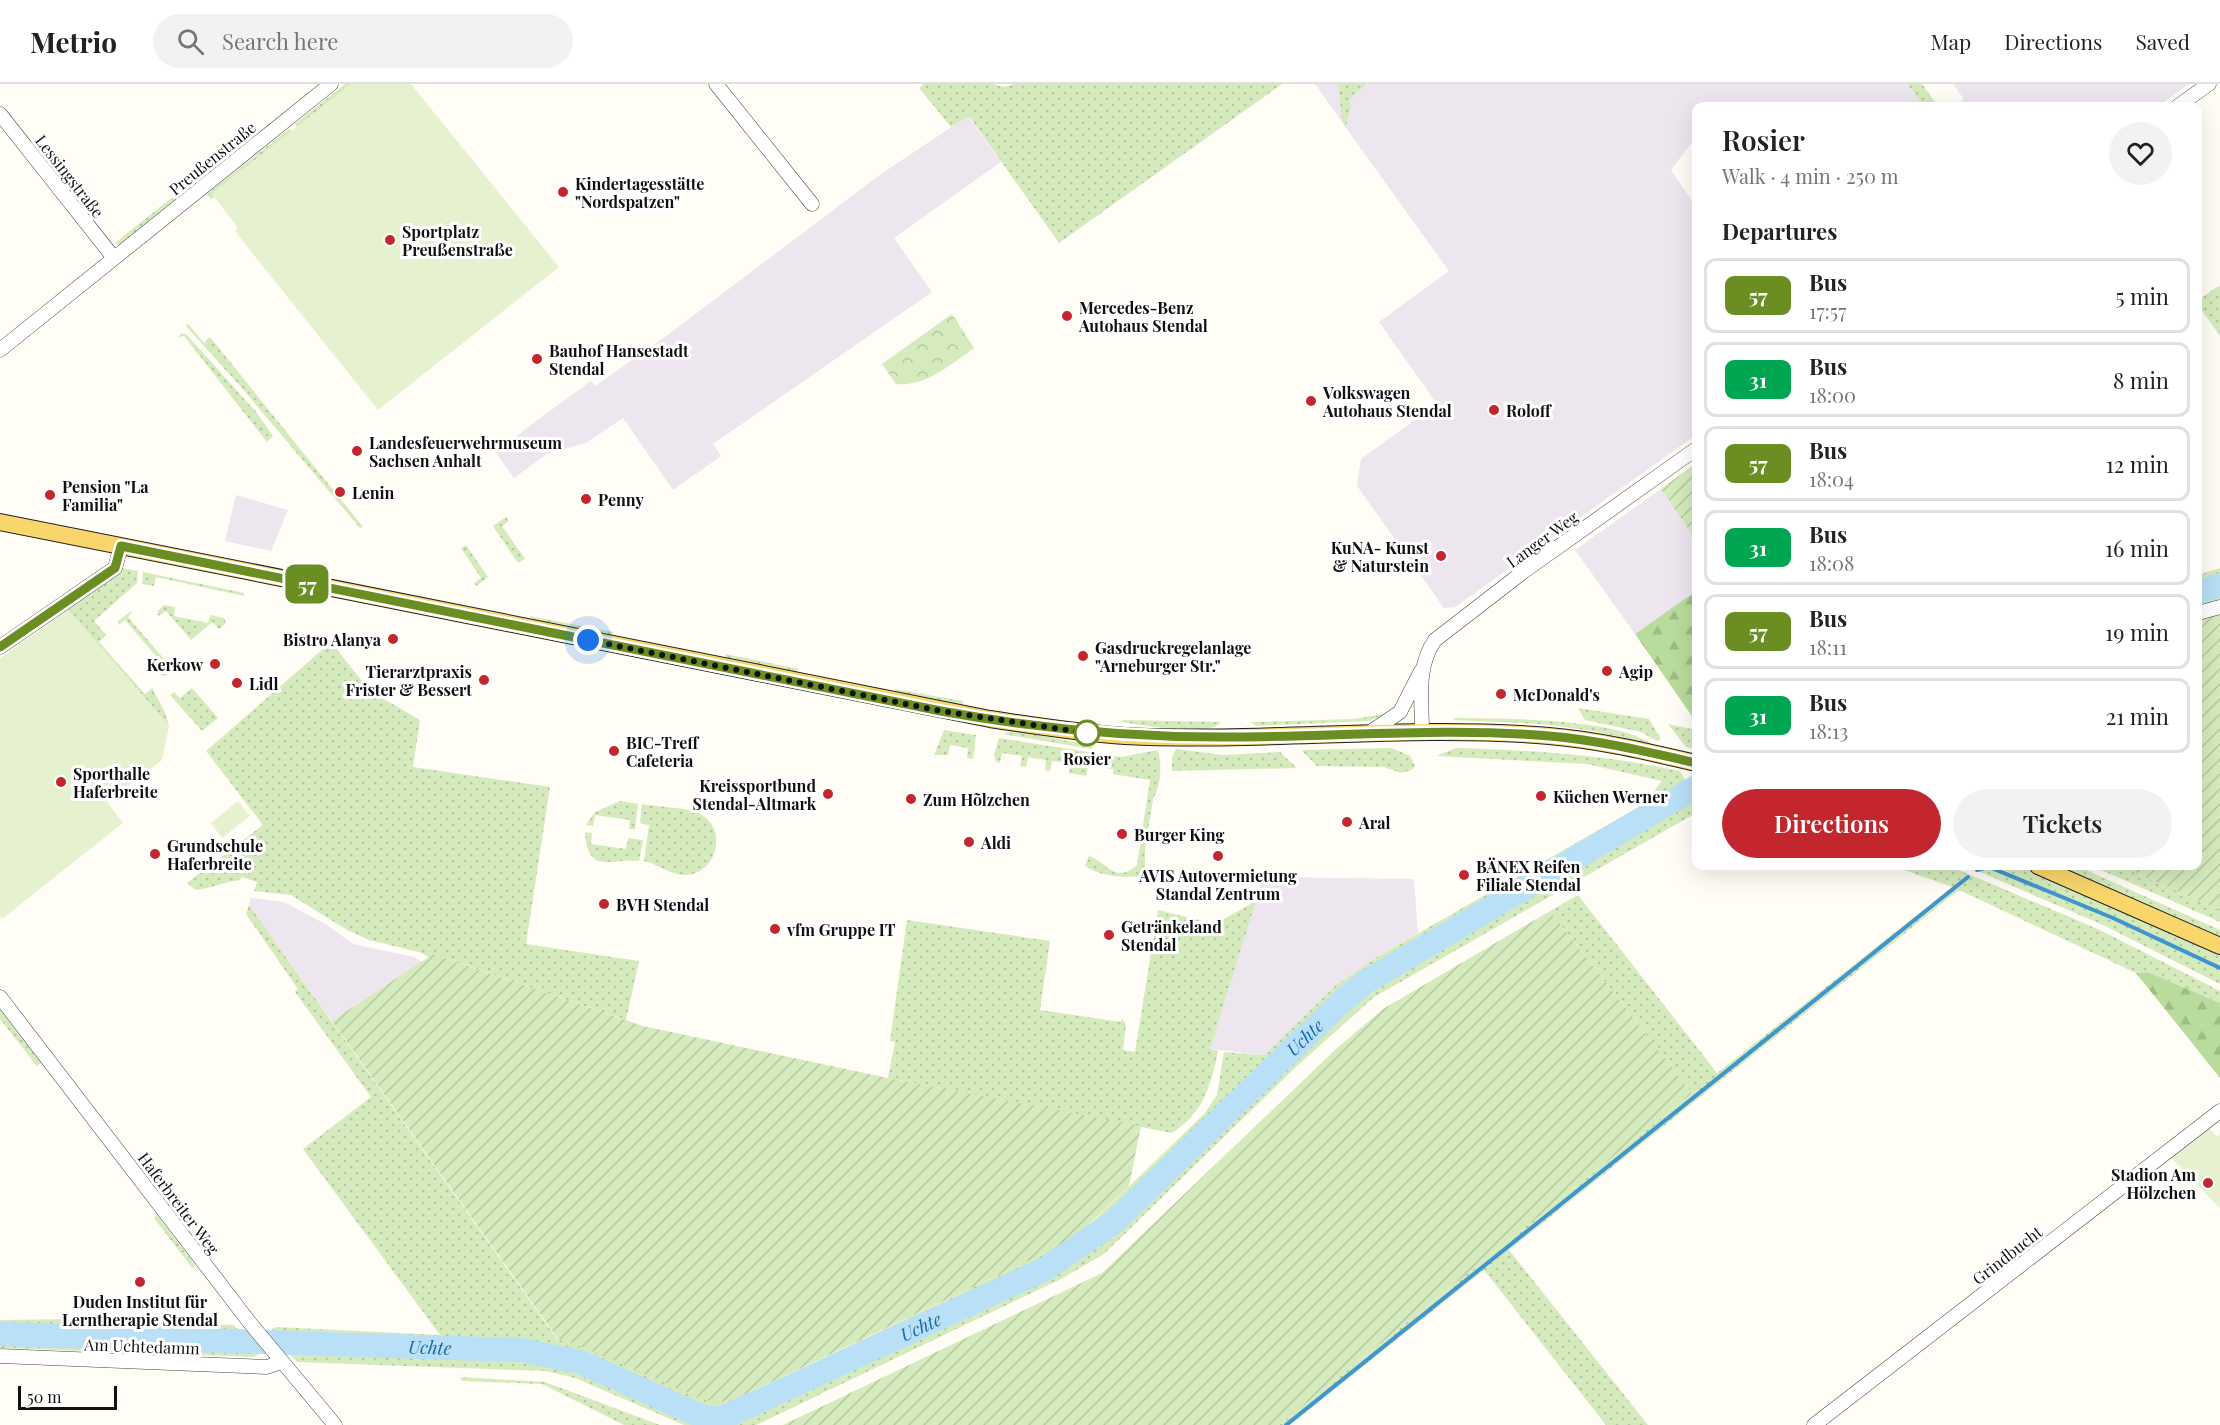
<!DOCTYPE html>
<meta charset="utf-8">
<style>
body{margin:0;font-family:"Playfair Display",serif;background:#f2f2f2;color:#222;height:100vh;display:flex;flex-direction:column;font-size:22px;white-space:nowrap}
*{box-sizing:border-box;margin:0}
p{font-size:20px;color:#767676}
.icon{flex:none;width:33px;height:33px;fill:none;stroke:currentColor;stroke-width:2;stroke-linecap:round;stroke-linejoin:round}
.map{position:relative;flex:1;overflow:hidden}
.side{position:absolute;left:1692px;top:18px;width:510px;height:768px;display:flex;flex-direction:column;background:#fff;border-radius:12px;box-shadow:0 6px 24px #0002}
.side>*{flex:none}
.badge{padding:0 12px;border-radius:9px;font-size:21px;line-height:39px}
.scale{position:absolute;left:18px;bottom:15px;width:99px;box-sizing:border-box;padding-left:6px;border:3px solid #111;border-top:0;font-size:16px;line-height:21px;white-space:nowrap;color:#111;-webkit-text-stroke:4px #fff;paint-order:stroke}
.you{position:absolute;width:30px;height:30px;margin:-15px;border:4px solid #fff;border-radius:50%;background:#1a73e8;box-shadow:0 0 0 9px #1a73e833}
.map>.badge{position:absolute;translate:-50% -50%;box-shadow:0 0 0 3px #fff}
h2{padding:0 30px;font-size:22px;line-height:54px}
.round{display:grid;place-items:center;flex:none;width:63px;height:63px;border-radius:32px;background:#f2f2f2}
.summary{display:flex;align-items:center;justify-content:space-between;height:102px;padding:0 30px}
h1{font-size:28px;font-weight:600;line-height:45px}
.action{display:flex;gap:12px;margin-top:auto;padding:12px 30px}
.action a{flex:1;height:69px;border-radius:36px;background:#c4262e;color:#fff;font-size:24px;font-weight:600;line-height:69px;text-align:center}
.action a+a{background:#f2f2f2;color:#222}
ul{padding:0;list-style:none}
li{display:flex;align-items:center;gap:18px;height:75px;margin:0 12px 9px;padding:0 18px;border:3px solid #e0e0e0;border-radius:12px}
li div{flex:1}
li b{display:block;font-size:22px}
li em{font-style:normal}
li .badge{min-width:66px;font-weight:700;text-align:center}
header{display:flex;align-items:center;gap:36px;box-sizing:border-box;height:84px;padding:0 30px;background:#fff;border-bottom:2px solid #e0e0e0}
header strong{font-size:28px}
nav{display:flex;gap:33px;margin-inline-start:auto;font-size:21px}
.search{width:420px;height:54px;background:#f2f2f2;display:flex;align-items:center;gap:15px;box-sizing:border-box;padding:0 21px;border-radius:33px;color:#767676;font-size:22px}
.map>svg:first-child{display:block}
</style>
<header>
<strong>Metrio</strong>
<div class="search"><svg class="icon" aria-label="search" viewBox="0 0 24 24"><circle cx="10" cy="10" r="6"/><path d="M15 15l6 6"/></svg>Search here</div>
<nav><a>Map</a><a>Directions</a><a>Saved</a></nav>
</header>
<div class="map">
<svg width="2220" height="1341" viewBox="0 0 2220 1341">
<defs>
<pattern id="grass-dots" width="8" height="8" patternUnits="userSpaceOnUse" patternTransform="scale(1.5)"><rect width="8" height="8" fill="#d5ebbd"/><path d="M2 2h.1M6 6h.1" fill="none" stroke="#b6c8a1" stroke-width="1.8" stroke-linecap="round"/></pattern>
<pattern id="forest-firs" width="22" height="20" patternUnits="userSpaceOnUse" patternTransform="scale(1.5)"><rect width="22" height="20" fill="#b9dc9c"/><path d="M5 1l3.5 6h-7zM16 11l3.5 6h-7z" fill="#9ebc85"/></pattern>
<pattern id="park-crowns" width="20" height="18" patternUnits="userSpaceOnUse" patternTransform="scale(1.5)"><rect width="20" height="18" fill="#d5ebbd"/><path d="M2 6a3 3 0 1 1 6 0M12 15a3 3 0 1 1 6 0" fill="none" stroke="#b6c8a1"/></pattern>
<pattern id="garden-furrows" width="10" height="10" patternUnits="userSpaceOnUse" patternTransform="scale(1.5)"><rect width="10" height="10" fill="#d5ebbd"/><path d="M-1 1l2-2M0 10L10 0M9 11l2-2" fill="none" stroke="#b6c8a1"/></pattern>
</defs>
<rect width="100%" height="100%" fill="#fffdf5"/>
<path fill="#eee6ef" d="M 1315,0 L 1338,0 L 1342,38 Z
M 1367,0 L 1907,0 L 1924,22 L 1696,22 L 1696,53 L 1671,86 L 1696,123 L 1696,351 L 1455,523 L 1444,524 L 1357,402 L 1361,375 L 1437,320 L 1379,238 L 1449,187 L 1346,44 L 1351,21 L 1349,16 Z
M 1953,0 L 2189,0 L 2158,22 L 1960,22 L 1963,14 Z
M 968,32 L 1001,78 L 894,154 L 932,208 L 713,360 L 721,372 L 673,406 L 623,334 L 586,359 L 547,370 L 514,394 L 496,369 L 528,343 L 591,297 L 595,302 L 665,253 L 881,90 Z
M 1661,405 L 1696,456 L 1696,507 L 1635,550 L 1575,466 Z
M 236,411 L 288,426 L 271,467 L 225,457 Z
M 1263,793 L 1414,795 L 1418,849 L 1377,873 L 1336,901 L 1264,971 L 1210,965 Z
M 251,814 L 284,818 L 327,841 L 353,860 L 414,873 L 422,878 L 332,937 L 249,821 Z"/>
<path fill="url(#grass-dots)" d="M 345,0 L 351,0 L 297,43 L 295,40 Z
M 924,0 L 994,0 L 1003,3 L 1014,0 L 1282,0 L 1059,159 L 969,32 L 951,43 L 919,4 Z
M 1338,0 L 1367,0 L 1349,16 L 1351,21 L 1346,44 L 1342,38 Z
M 1907,0 L 1922,0 L 1938,22 L 1924,22 Z
M 289,45 L 292,47 L 212,110 L 214,113 L 211,115 L 207,110 Z
M 189,100 L 191,104 L 120,161 L 115,159 Z
M 2220,201 L 2220,252 L 2198,221 L 2198,216 Z
M 188,240 L 204,259 L 210,253 L 363,443 L 360,444 L 241,303 L 186,242 Z
M 182,249 L 187,251 L 256,328 L 273,352 L 267,358 L 184,252 L 178,253 Z
M 506,433 L 509,437 L 502,442 L 525,475 L 518,479 L 493,442 Z
M 466,461 L 488,493 L 476,502 L 474,499 L 481,494 L 461,464 Z
M 122,484 L 138,487 L 137,499 L 94,537 L 106,551 L 99,558 L 145,610 L 152,604 L 165,628 L 169,642 L 68,526 Z
M 2220,484 L 2220,519 L 2198,525 L 2198,491 Z
M 143,488 L 244,509 L 244,512 L 156,493 L 154,502 L 142,500 Z
M 164,521 L 175,523 L 174,532 L 208,539 L 210,531 L 224,534 L 226,539 L 219,545 L 212,538 L 191,556 L 166,527 L 158,532 L 158,527 Z
M 133,526 L 128,533 L 170,582 L 178,578 L 166,592 L 160,591 L 167,585 L 125,536 L 118,541 L 118,537 Z
M 529,532 L 614,548 L 611,552 L 535,537 Z
M 331,558 L 370,607 L 420,636 L 413,683 L 550,703 L 526,860 L 639,877 L 626,936 L 433,870 L 429,873 L 419,868 L 369,856 L 347,846 L 291,811 L 254,807 L 257,798 L 242,793 L 240,796 C 223,798 212,804 196,806 L 187,799 L 263,741 L 206,667 Z
M 725,570 L 799,585 L 796,589 L 726,575 Z
M 192,604 L 218,634 L 202,647 L 170,611 L 174,608 L 180,614 Z
M 895,605 L 963,617 L 962,621 L 896,609 Z
M 1578,624 L 1649,635 L 1661,655 L 1657,657 L 1641,648 L 1585,636 Z
M 1394,628 L 1367,637 L 1256,642 L 1251,638 L 1354,635 Z
M 1454,634 C 1505,635 1613,633 1654,661 L 1593,647 L 1541,640 L 1454,636 Z
M 1123,636 L 1221,638 C 1210,654 1142,641 1122,638 Z
M 1668,640 L 1696,646 L 1696,666 L 1686,663 Z
M 944,646 L 976,651 L 973,675 L 967,674 L 968,664 L 950,661 L 948,671 L 934,671 Z
M 1013,646 L 1093,662 L 1092,665 L 1003,650 Z
M 999,654 L 1121,673 L 1158,666 C 1162,680 1161,703 1153,715 L 1145,765 L 1145,792 C 1126,794 1101,793 1085,782 L 1089,772 C 1106,777 1115,801 1137,781 L 1150,696 L 1113,690 L 1113,685 L 1088,682 L 1086,692 L 1069,689 L 1070,679 L 1052,677 L 1050,687 L 1045,686 L 1046,676 L 1028,673 L 1026,683 L 1020,682 L 1022,672 L 1002,669 L 1000,679 L 996,678 L 994,671 Z
M 1392,664 L 1410,672 L 1415,682 L 1412,686 L 1401,689 L 1384,683 L 1317,682 L 1303,668 L 1303,666 Z
M 1456,664 C 1532,666 1606,671 1680,687 L 1687,700 L 1695,692 L 1696,729 L 1374,913 L 1297,982 L 1104,1170 L 1061,1195 L 756,1341 L 684,1341 L 575,1294 L 546,1287 L 297,1278 L 270,1247 L 276,1243 L 440,1251 L 303,1065 L 371,1013 L 295,908 L 298,905 L 246,830 L 249,821 L 557,1255 L 752,1308 L 1062,1161 L 1079,1151 L 1204,1030 L 1217,1011 L 1224,968 L 1264,971 L 1336,901 L 1377,873 L 1644,720 L 1662,697 L 1587,680 L 1436,672 Z
M 1176,665 L 1223,671 L 1280,668 L 1297,684 L 1172,687 L 1172,674 Z
M 620,717 L 638,720 L 635,745 L 629,745 L 630,736 L 595,731 L 593,742 L 586,741 L 595,728 Z
M 642,720 C 657,723 690,723 702,731 C 729,748 715,793 683,791 C 669,790 658,780 644,777 L 649,741 L 640,739 Z
M 585,748 L 592,749 L 591,760 L 626,765 L 628,754 L 643,756 L 639,777 C 615,773 587,793 585,748 Z
M 1893,782 L 1947,782 L 1966,789 L 2100,846 L 2220,907 L 2220,919 L 2148,888 L 2136,889 L 1959,806 L 1509,1166 L 1648,1341 L 1606,1341 L 1484,1186 L 1290,1341 L 1279,1341 L 1692,1009 L 1550,827 L 1578,811 L 1717,989 L 1952,803 Z
M 1966,782 L 2019,782 L 2220,870 L 2220,900 L 2103,841 Z
M 2057,782 L 2075,782 L 2086,786 L 2220,846 L 2220,853 Z
M 2092,782 L 2120,782 L 2220,826 L 2220,838 Z
M 1256,817 L 1210,965 L 1218,967 C 1211,1002 1203,1029 1172,1049 L 888,994 L 895,958 L 890,957 L 907,836 L 1050,857 L 1040,926 L 1121,938 L 1122,934 L 1126,941 L 1123,966 L 1135,968 L 1158,826 L 1215,840 Z
M 0,925 L 41,979 L 37,982 L 0,935 Z
M 157,1131 L 195,1181 L 193,1185 L 154,1134 Z
M 74,1235 L 234,1241 L 259,1270 L 254,1273 L 0,1264 L 0,1236 Z
M 460,1293 L 545,1298 L 660,1341 L 624,1341 L 542,1300 L 462,1297 Z"/>
<path fill="url(#forest-firs)" d="M 1696,507 L 1696,638 L 1635,550 Z
M 2148,888 L 2220,919 L 2220,994 L 2136,889 Z"/>
<path fill="url(#park-crowns)" d="M 952,230 L 974,264 C 951,280 926,303 896,300 L 882,280 Z"/>
<path fill="url(#garden-furrows)" d="M 1696,379 L 1696,456 L 1661,405 Z
M 2220,528 L 2220,826 L 2120,782 L 2198,782 L 2198,535 Z
M 1550,827 L 1692,1009 L 1279,1341 L 783,1341 L 1102,1189 L 1336,965 L 1383,925 Z
M 433,870 L 643,942 L 888,994 L 1141,1042 L 1129,1102 L 1079,1150 L 1062,1161 L 731,1317 L 714,1318 L 697,1313 L 585,1264 L 558,1255 L 332,937 Z"/>
<path fill="#e6f2cf" d="M 351,0 L 411,0 L 559,183 L 378,326 L 249,165 L 235,147 L 238,144 L 212,110 Z
M 68,526 L 169,642 L 162,676 L 107,718 L 123,739 L 2,835 L 0,832 L 0,574 Z
M 238,717 L 250,732 L 222,754 L 211,739 Z
M 2209,1044 L 2217,1053 L 2220,1050 L 2220,1124 L 2171,1074 Z"/>
<g fill="none" stroke-linecap="round" stroke-linejoin="round">
<path stroke="#3f96cf" stroke-width="4" d="M 1977,786 L 1989,783 L 2113,834 L 2220,884
M 1286,1341 L 1968,793"/>
<g stroke="#b9e0f7" stroke-width="24">
<path d="M 2198,508 L 2220,501"/>
<path id="s1" d="M 0,1250 L 522,1266 L 580,1278 L 701,1332 L 713,1335 L 725,1333 L 1045,1185 L 1114,1138 L 1340,919 L 1364,899 L 1696,703"/>
</g>
<g stroke="#444" stroke-width="15">
<path id="minor" d="M 716,0 L 812,120
M 2178,22 L 2209,0
M 0,30 L 114,174
M 0,266 L 331,0
M 2198,529 L 2220,523
M 0,563 L 115,484 L 121,462
M 1422,648 C 1422,616 1416,583 1435,556 L 1523,488 L 1696,365
M 1369,649 L 1400,628 L 1421,587
M 0,913 L 250,1239 L 335,1341
M 0,1272 L 267,1283 L 281,1278
M 1814,1341 L 2220,1027"/>
</g>
<g stroke="#222" stroke-width="18">
<path id="major" d="M 0,438 L 990,635 C 1035,642 1080,649 1125,652 C 1266,659 1408,640 1549,652 C 1598,656 1649,668 1696,679
M 2038,782 L 2220,862"/>
</g>
<use href="#minor" stroke="#fff" stroke-width="14"/>
<use href="#major" stroke="#f9d66b" stroke-width="16"/>
</g>
<g fill="none" stroke-linecap="round" stroke-linejoin="round">
<g stroke="#fff" stroke-width="14">
<path id="line" d="M 0,563 L 115,484 L 121,462 L 941,627 C 1039,645 1136,654 1235,653 C 1340,653 1444,643 1549,652 C 1598,656 1648,668 1696,679"/>
</g>
<use href="#line" stroke="#6b8e23" stroke-width="9"/>
<path stroke="#111" stroke-width="6" stroke-dasharray="0 10.8" d="M 588,556 L 941,627 L 1087,649"/>
</g>
<g fill="#c4262e" stroke="#fff" stroke-width="2">
<circle cx="563" cy="108" r="6"/>
<circle cx="390" cy="156" r="6"/>
<circle cx="1067" cy="232" r="6"/>
<circle cx="537" cy="275" r="6"/>
<circle cx="1311" cy="317" r="6"/>
<circle cx="1494" cy="326" r="6"/>
<circle cx="357" cy="367" r="6"/>
<circle cx="340" cy="408" r="6"/>
<circle cx="50" cy="411" r="6"/>
<circle cx="586" cy="415" r="6"/>
<circle cx="1441" cy="472" r="6"/>
<circle cx="393" cy="555" r="6"/>
<circle cx="1083" cy="572" r="6"/>
<circle cx="215" cy="580" r="6"/>
<circle cx="1607" cy="587" r="6"/>
<circle cx="484" cy="596" r="6"/>
<circle cx="237" cy="599" r="6"/>
<circle cx="1501" cy="610" r="6"/>
<circle cx="614" cy="667" r="6"/>
<circle cx="61" cy="698" r="6"/>
<circle cx="828" cy="710" r="6"/>
<circle cx="1541" cy="712" r="6"/>
<circle cx="911" cy="715" r="6"/>
<circle cx="1347" cy="738" r="6"/>
<circle cx="1122" cy="750" r="6"/>
<circle cx="969" cy="758" r="6"/>
<circle cx="155" cy="770" r="6"/>
<circle cx="1218" cy="772" r="6"/>
<circle cx="1464" cy="791" r="6"/>
<circle cx="604" cy="820" r="6"/>
<circle cx="775" cy="845" r="6"/>
<circle cx="1109" cy="851" r="6"/>
<circle cx="2208" cy="1099" r="6"/>
<circle cx="140" cy="1198" r="6"/>
</g>
<circle fill="#fff" stroke="#6b8e23" stroke-width="3" cx="1087" cy="649" r="12"/>
<g text-anchor="middle" dominant-baseline="central" stroke-width="6" stroke-linejoin="round" paint-order="stroke">
<g font-size="16" fill="#111" stroke="#fff">
<text transform="translate(212 74) rotate(-39)">Preußenstraße</text>
<text transform="translate(70 92) rotate(52)">Lessingstraße</text>
<text transform="translate(1542 455) rotate(-36)">Langer Weg</text>
<text transform="translate(179 1119) rotate(53)">Haferbreiter Weg</text>
<text transform="translate(2007 1171) rotate(-38)">Grindbucht</text>
<text transform="translate(142 1262) rotate(2)">Am Uchtedamm</text>
</g>
<g font-size="16" font-weight="bold" fill="#111" stroke="#fff" text-anchor="start">
<text x="575" y="99">Kindertagesstätte<tspan x="575" dy="18">"Nordspatzen"</tspan></text>
<text x="402" y="147">Sportplatz<tspan x="402" dy="18">Preußenstraße</tspan></text>
<text x="1079" y="223">Mercedes-Benz<tspan x="1079" dy="18">Autohaus Stendal</tspan></text>
<text x="549" y="266">Bauhof Hansestadt<tspan x="549" dy="18">Stendal</tspan></text>
<text x="1323" y="308">Volkswagen<tspan x="1323" dy="18">Autohaus Stendal</tspan></text>
<text x="1506" y="326">Roloff</text>
<text x="369" y="358">Landesfeuerwehrmuseum<tspan x="369" dy="18">Sachsen Anhalt</tspan></text>
<text x="62" y="402">Pension "La<tspan x="62" dy="18">Familia"</tspan></text>
<text x="352" y="408">Lenin</text>
<text x="598" y="415">Penny</text>
<text x="1429" y="463" text-anchor="end">KuNA- Kunst<tspan x="1429" dy="18">&amp; Naturstein</tspan></text>
<text x="381" y="555" text-anchor="end">Bistro Alanya</text>
<text x="1095" y="563">Gasdruckregelanlage<tspan x="1095" dy="18">"Arneburger Str."</tspan></text>
<text x="203" y="580" text-anchor="end">Kerkow</text>
<text x="472" y="587" text-anchor="end">Tierarztpraxis<tspan x="472" dy="18">Frister &amp; Bessert</tspan></text>
<text x="1619" y="587">Agip</text>
<text x="249" y="599">Lidl</text>
<text x="1513" y="610">McDonald's</text>
<text x="626" y="658">BIC-Treff<tspan x="626" dy="18">Cafeteria</tspan></text>
<text x="73" y="689">Sporthalle<tspan x="73" dy="18">Haferbreite</tspan></text>
<text x="816" y="701" text-anchor="end">Kreissportbund<tspan x="816" dy="18">Stendal-Altmark</tspan></text>
<text x="1553" y="712">Küchen Werner</text>
<text x="923" y="715">Zum Hõlzchen</text>
<text x="1359" y="738">Aral</text>
<text x="1134" y="750">Burger King</text>
<text x="981" y="758">Aldi</text>
<text x="167" y="761">Grundschule<tspan x="167" dy="18">Haferbreite</tspan></text>
<text x="1476" y="782">BÄNEX Reifen<tspan x="1476" dy="18">Filiale Stendal</tspan></text>
<text x="1218" y="791" text-anchor="middle">AVIS Autovermietung<tspan x="1218" dy="18">Standal Zentrum</tspan></text>
<text x="616" y="820">BVH Stendal</text>
<text x="1121" y="842">Getränkeland<tspan x="1121" dy="18">Stendal</tspan></text>
<text x="787" y="845">vfm Gruppe IT</text>
<text x="2196" y="1090" text-anchor="end">Stadion Am<tspan x="2196" dy="18">Hölzchen</tspan></text>
<text x="140" y="1217" text-anchor="middle">Duden Institut für<tspan x="140" dy="18">Lerntherapie Stendal</tspan></text>
</g>
<g font-size="16" font-weight="bold" fill="#111" stroke="#fff">
<text x="1087" y="674">Rosier</text>
</g>
<g font-size="18" font-style="italic" fill="#1768a6" stroke="#fff">
<text stroke="none"><textPath href="#s1" startOffset="1440">Uchte</textPath></text>
<text stroke="none"><textPath href="#s1" startOffset="954">Uchte</textPath></text>
<text stroke="none"><textPath href="#s1" startOffset="430">Uchte</textPath></text>
</g>
</g>
</svg>
<div class="scale">50 m</div>
<div class="you" style="left:588px;top:556px"></div>
<b class="badge" style="left:307px;top:500px;background:#6b8e23;color:#fff">57</b>
<section class="side">
<div class="summary"><div><h1>Rosier</h1><p>Walk · 4 min · 250 m</p></div><a class="round"><svg class="icon" aria-label="heart" viewBox="0 0 24 24"><path d="M12 20l-8-8c-3-5 5-10 8-4 3-6 11-1 8 4z"/></svg></a></div>
<h2>Departures</h2>
<ul>
<li><span class="badge" style="background:#6b8e23;color:#fff">57</span><div><b>Bus</b><p>17:57</p></div><em>5 min</em></li>
<li><span class="badge" style="background:#00a651;color:#fff">31</span><div><b>Bus</b><p>18:00</p></div><em>8 min</em></li>
<li><span class="badge" style="background:#6b8e23;color:#fff">57</span><div><b>Bus</b><p>18:04</p></div><em>12 min</em></li>
<li><span class="badge" style="background:#00a651;color:#fff">31</span><div><b>Bus</b><p>18:08</p></div><em>16 min</em></li>
<li><span class="badge" style="background:#6b8e23;color:#fff">57</span><div><b>Bus</b><p>18:11</p></div><em>19 min</em></li>
<li><span class="badge" style="background:#00a651;color:#fff">31</span><div><b>Bus</b><p>18:13</p></div><em>21 min</em></li>
</ul>
<div class="action"><a>Directions</a><a>Tickets</a></div>
</section>
</div>
